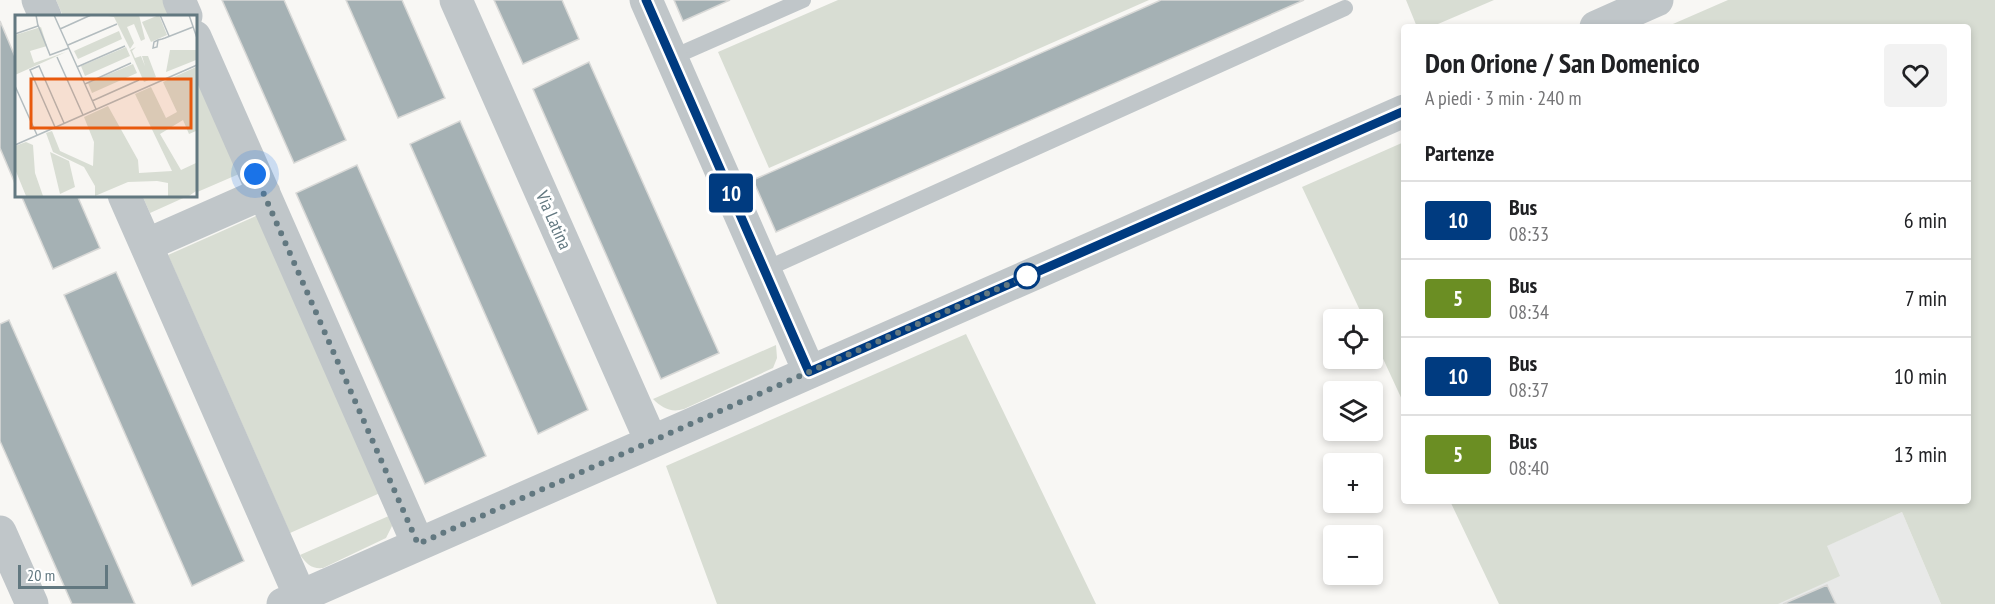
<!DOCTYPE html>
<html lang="it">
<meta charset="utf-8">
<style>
body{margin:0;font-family:"PT Sans Narrow",sans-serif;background:#f2f2f2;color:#202124;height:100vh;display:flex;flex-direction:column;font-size:22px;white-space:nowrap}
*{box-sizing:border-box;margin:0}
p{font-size:20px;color:#757577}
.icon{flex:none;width:33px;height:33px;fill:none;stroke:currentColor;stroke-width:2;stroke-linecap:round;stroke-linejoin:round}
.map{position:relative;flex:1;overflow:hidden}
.drawer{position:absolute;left:1401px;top:24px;width:570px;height:480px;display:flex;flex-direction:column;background:#fff;border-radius:6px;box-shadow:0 3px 9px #0003}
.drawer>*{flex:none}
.badge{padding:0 12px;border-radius:4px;font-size:21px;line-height:39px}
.tools{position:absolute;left:1323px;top:309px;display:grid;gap:12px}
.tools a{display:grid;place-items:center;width:60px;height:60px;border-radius:6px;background:#fff;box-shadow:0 3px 9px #0003;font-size:30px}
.scale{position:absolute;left:18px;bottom:15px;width:90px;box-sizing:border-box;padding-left:6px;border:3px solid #627880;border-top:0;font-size:16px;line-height:21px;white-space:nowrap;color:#627880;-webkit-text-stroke:4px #fff;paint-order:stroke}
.you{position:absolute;width:30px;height:30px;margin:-15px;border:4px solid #fff;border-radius:50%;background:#1a73e8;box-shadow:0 0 0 9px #1a73e833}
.map>.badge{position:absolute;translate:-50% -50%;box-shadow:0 0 0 3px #fff}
h2{padding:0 24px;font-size:22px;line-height:54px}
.round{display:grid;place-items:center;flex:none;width:63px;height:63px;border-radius:6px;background:#f2f2f2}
.summary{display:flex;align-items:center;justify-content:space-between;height:102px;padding:0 24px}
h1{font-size:28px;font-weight:800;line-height:45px}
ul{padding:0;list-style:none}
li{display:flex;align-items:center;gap:18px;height:78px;padding:0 24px;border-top:2px solid #e0e0e0}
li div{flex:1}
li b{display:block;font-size:22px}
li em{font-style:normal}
li .badge{min-width:66px;font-weight:700;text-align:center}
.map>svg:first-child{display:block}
</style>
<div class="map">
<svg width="1995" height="604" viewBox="0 0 1995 604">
<rect width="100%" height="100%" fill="#f8f7f4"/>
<path fill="#e8e9e8" d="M 1902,512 L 1941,604 L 1696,604 Z"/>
<path fill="#d8ddd3" d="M 56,0 L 163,0 L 170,16 L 63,16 Z
M 838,0 L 1149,0 L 769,168 L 718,52 Z
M 1406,0 L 1494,0 L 1431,27 L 1417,27 Z
M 1728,0 L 1995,0 L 1995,604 L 1941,604 L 1902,512 L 1827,546 L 1840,576 L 1778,604 L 1499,604 L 1450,501 L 1968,501 L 1968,27 L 1666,27 Z
M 195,73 L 239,174 L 195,193 Z
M 1404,142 L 1404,404 L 1373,337 L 1372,320 L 1364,319 L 1302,187 Z
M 142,195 L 190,195 L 150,213 Z
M 258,215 L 380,493 L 290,533 L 168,255 Z
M 966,334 L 1096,604 L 717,604 L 666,466 Z
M 776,345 L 777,358 L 773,368 L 684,409 C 671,413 662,408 653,399 Z
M 391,515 L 392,526 L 386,538 L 323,568 C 311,569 307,564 300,555 Z"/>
<path fill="#a5b1b4" stroke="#d9d9d7" stroke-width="1.5" d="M 222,0 L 284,0 L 346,140 L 294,163 Z
M 346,0 L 402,0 L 445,98 L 398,118 Z
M 494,0 L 562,0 L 579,39 L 523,64 Z
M 674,0 L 730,0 L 683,21 Z
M 1161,0 L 1304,0 L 776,232 L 753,180 Z
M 0,21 L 16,59 L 16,186 L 0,148 Z
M 589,62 L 719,353 L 661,379 L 533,89 Z
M 460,121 L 588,410 L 538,434 L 410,144 Z
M 357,165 L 486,456 L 425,484 L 296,193 Z
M 21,195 L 77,195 L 100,248 L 53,269 Z
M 116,272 L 244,561 L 192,586 L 64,295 Z
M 9,320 L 135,604 L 72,604 L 0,441 L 0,324 Z
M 1827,585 L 1836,604 L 1783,604 Z"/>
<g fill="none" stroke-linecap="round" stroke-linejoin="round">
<path stroke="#c0c6c9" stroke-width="16" d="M 671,58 L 803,0
M 764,270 L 1345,8"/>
<path stroke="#c0c6c9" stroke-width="33" d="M 38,0 L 45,16
M 179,0 L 186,16
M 456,0 L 651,441
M 646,0 L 809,371
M 1596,27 L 1657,0
M 195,37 L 418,544
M 124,195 L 300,596
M 146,245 L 264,193
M 0,532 L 32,604
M 283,604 L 1404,111"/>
</g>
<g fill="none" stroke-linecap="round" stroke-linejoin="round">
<g stroke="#fff" stroke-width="14">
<path id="line" d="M 646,0 L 809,372 L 1404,111"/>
</g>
<use href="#line" stroke="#003b80" stroke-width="9"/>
<path stroke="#627880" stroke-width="6" stroke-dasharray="0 10.8" d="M 255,174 L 418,544 L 1027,276"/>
</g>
<circle fill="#fff" stroke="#003b80" stroke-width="3" cx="1027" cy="276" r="12"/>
<g text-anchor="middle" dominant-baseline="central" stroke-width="6" stroke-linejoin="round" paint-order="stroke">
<g font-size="18" fill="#627880" stroke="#fff">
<text transform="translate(554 220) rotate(66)">Via Latina</text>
</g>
</g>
<g transform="translate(15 15)">
<rect width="182" height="182" fill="#f8f7f4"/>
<path d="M 124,0 L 130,24 L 126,26 L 119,9 L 112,12 L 119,28 L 115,34 L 99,2 L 93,1 ZM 144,0 L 152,20 L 136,27 L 127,7 ZM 26,12 L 32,31 L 15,36 L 19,48 L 51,37 L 0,60 L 0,20 ZM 104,16 L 107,24 L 63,44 L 59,36 ZM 111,32 L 115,41 L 70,61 L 66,51 ZM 121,32 L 117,36 L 120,43 L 126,41 L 130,51 L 127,41 L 133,41 L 141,62 L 129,67 L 115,35 ZM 155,35 L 181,35 L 181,45 L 151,57 ZM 118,49 L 122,58 L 77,78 L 73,68 ZM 181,52 L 181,116 L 174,119 L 168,105 L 145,119 L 166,155 L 181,148 L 181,176 L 174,181 L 153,181 L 153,168 L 142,166 L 113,167 L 80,181 L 80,171 L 69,152 L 38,137 L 31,118 L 37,116 L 45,136 L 78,151 L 79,127 L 69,102 L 93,91 L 123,145 L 124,158 L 157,156 L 120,79 L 136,72 L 151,103 L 162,97 L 148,67 ZM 11,127 L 18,130 L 20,158 L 28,181 L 11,181 L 0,154 L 0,131 ZM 35,137 L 54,146 L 60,172 L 45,179 Z" fill="#d8ddd3"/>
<path fill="none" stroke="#b3bcbf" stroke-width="1.5" d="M 39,0 L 81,94M 145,0 L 154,21M 174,0 L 182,23M 23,10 L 35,40 L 54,33M 45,14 L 76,0M 0,19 L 23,11 L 21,0M 143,25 L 142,32 L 138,33 L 139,27 L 143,25 L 147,24 L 150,23 L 178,12M 53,30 L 102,9M 42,42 L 68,100M 62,52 L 110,31M 70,69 L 116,48M 0,71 L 22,120M 77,86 L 124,65M 40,112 L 15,55 L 24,51 L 49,108M 0,130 L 182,50"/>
<path fill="#e8590c" fill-opacity="0.15" stroke="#e8590c" stroke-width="3" d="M 16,64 L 176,64 L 176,113 L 16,113 Z"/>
<rect width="182" height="182" fill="none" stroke="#627880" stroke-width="3"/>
</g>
</svg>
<div class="tools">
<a><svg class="icon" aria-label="locate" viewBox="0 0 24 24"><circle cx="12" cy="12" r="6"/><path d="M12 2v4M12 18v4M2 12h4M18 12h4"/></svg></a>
<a><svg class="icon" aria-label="layers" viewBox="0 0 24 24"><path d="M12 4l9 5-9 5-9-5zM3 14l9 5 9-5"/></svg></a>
<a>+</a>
<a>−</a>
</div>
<div class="scale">20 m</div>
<div class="you" style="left:255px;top:174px"></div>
<b class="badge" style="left:731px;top:193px;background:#003b80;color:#fff">10</b>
<section class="drawer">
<div class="summary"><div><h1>Don Orione / San Domenico</h1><p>A piedi · 3 min · 240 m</p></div><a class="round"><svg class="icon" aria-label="heart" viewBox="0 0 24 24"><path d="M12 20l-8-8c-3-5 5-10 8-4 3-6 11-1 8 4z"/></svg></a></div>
<h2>Partenze</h2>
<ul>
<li><span class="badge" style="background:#003b80;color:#fff">10</span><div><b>Bus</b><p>08:33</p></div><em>6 min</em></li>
<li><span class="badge" style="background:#6b8e23;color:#fff">5</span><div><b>Bus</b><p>08:34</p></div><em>7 min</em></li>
<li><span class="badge" style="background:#003b80;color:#fff">10</span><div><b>Bus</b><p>08:37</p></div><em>10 min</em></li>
<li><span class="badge" style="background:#6b8e23;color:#fff">5</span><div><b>Bus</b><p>08:40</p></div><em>13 min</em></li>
</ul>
</section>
</div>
